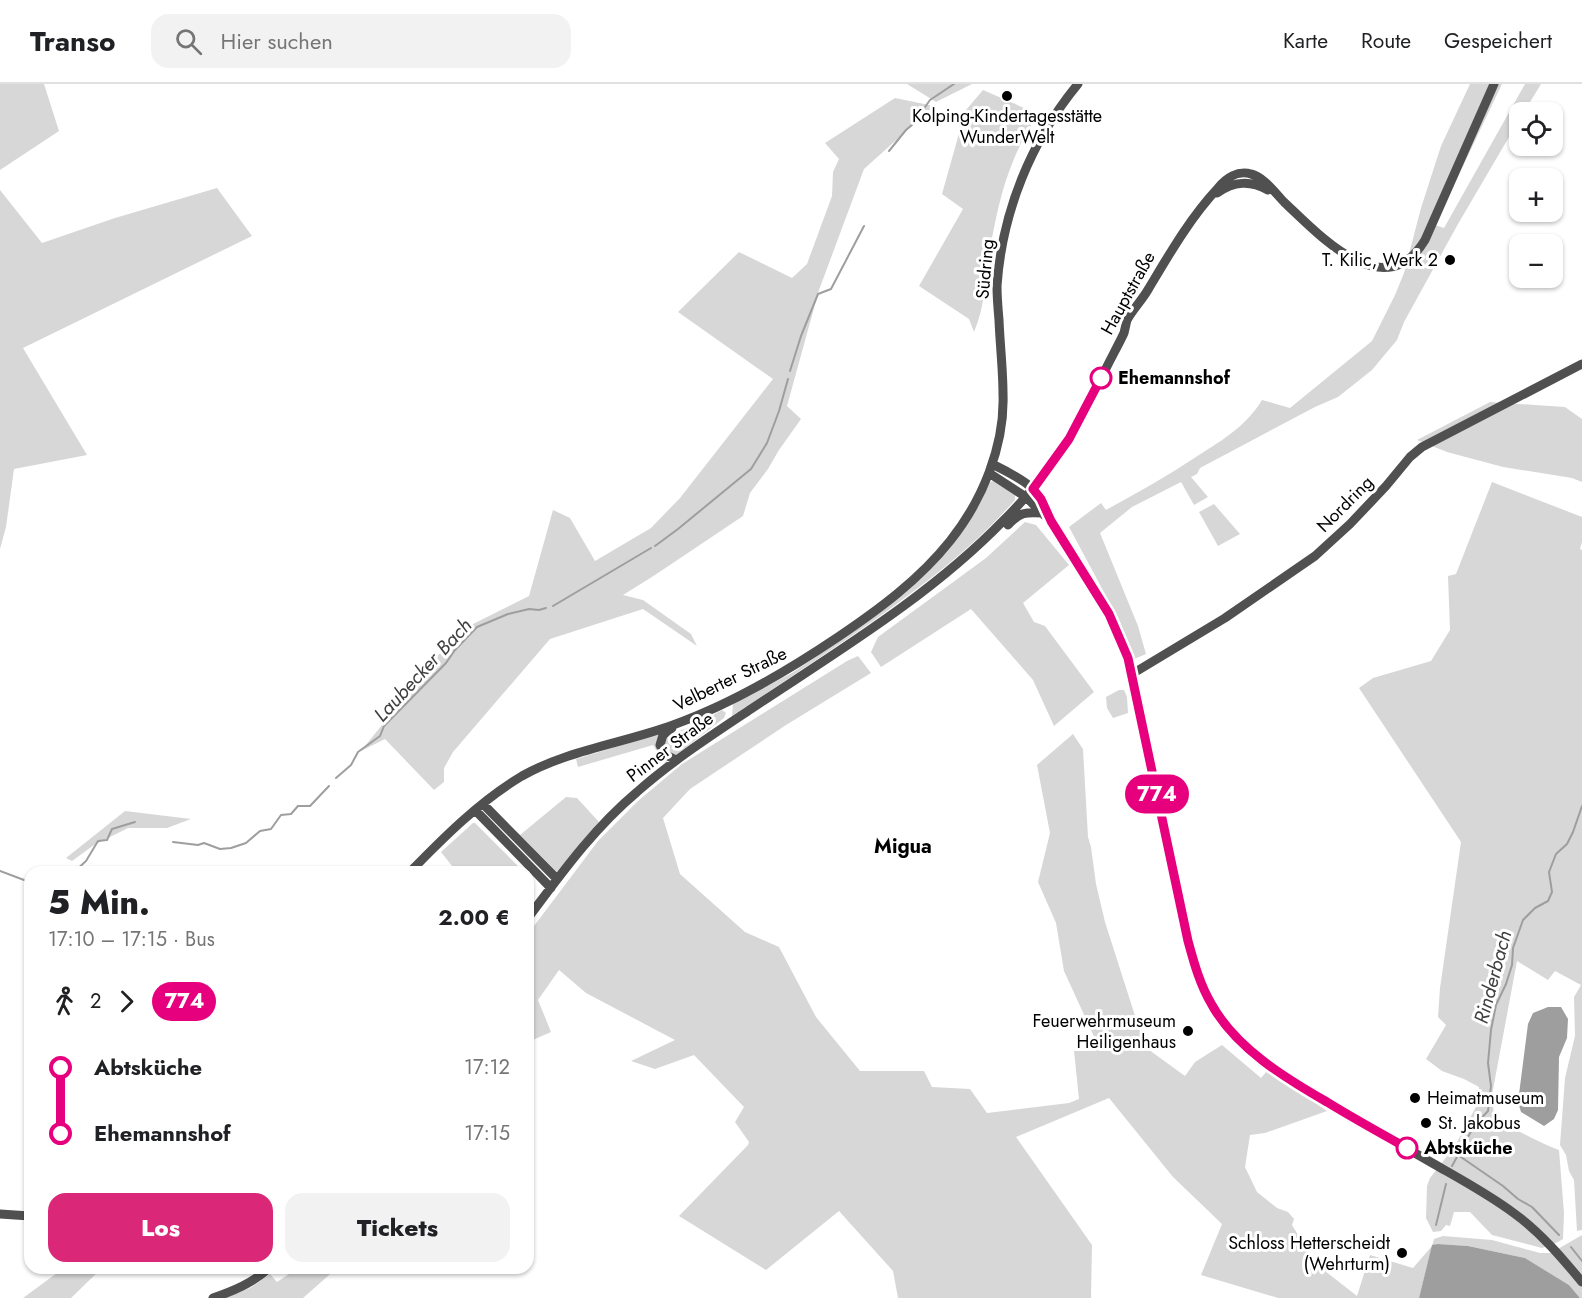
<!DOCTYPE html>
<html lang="de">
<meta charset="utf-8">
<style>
body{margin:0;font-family:Jost,sans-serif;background:#f2f2f2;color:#202124;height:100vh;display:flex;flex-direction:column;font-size:22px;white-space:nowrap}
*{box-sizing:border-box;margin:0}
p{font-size:20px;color:#757577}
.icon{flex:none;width:33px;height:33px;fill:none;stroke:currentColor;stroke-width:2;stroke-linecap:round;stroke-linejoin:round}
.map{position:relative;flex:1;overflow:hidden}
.details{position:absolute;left:24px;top:782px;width:510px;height:408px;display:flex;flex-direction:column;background:#fff;border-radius:18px;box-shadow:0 2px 4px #0004}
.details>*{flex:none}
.badge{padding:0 12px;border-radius:20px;font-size:21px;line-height:39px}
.fabs{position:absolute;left:1509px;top:18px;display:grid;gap:12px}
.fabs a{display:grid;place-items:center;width:54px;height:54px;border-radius:12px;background:#fff;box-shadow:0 2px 4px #0004;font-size:30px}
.map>.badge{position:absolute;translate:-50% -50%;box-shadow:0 0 0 3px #fff}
.legs{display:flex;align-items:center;gap:9px;height:66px;padding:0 24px;font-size:20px}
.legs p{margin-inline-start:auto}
.headline{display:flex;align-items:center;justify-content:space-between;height:102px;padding:0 24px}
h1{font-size:33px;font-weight:800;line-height:45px}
.action{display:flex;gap:12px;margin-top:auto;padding:12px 24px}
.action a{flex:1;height:69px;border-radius:18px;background:#db2777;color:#fff;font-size:24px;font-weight:800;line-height:69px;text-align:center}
.action a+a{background:#f2f2f2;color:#202124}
ul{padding:0 24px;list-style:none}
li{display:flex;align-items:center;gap:21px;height:66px;font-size:22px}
li i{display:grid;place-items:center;width:9px;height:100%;margin:0 8px;background:currentColor}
li i::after{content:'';width:15px;height:15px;margin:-8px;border:4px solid;border-radius:50%;background:#fff}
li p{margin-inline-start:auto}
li:first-child i{background:linear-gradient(#0000 50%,currentColor 0)}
li:last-child i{background:linear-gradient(currentColor 50%,#0000 0)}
header{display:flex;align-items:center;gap:36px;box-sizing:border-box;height:84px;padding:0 30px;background:#fff;border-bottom:2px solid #e0e0e0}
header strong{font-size:28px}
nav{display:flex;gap:33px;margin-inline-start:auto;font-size:21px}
.search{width:420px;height:54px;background:#f2f2f2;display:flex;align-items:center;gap:15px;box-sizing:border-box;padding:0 21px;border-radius:18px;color:#757577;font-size:22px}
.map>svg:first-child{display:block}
</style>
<header>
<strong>Transo</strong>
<div class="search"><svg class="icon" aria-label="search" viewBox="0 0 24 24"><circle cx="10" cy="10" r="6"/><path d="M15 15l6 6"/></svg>Hier suchen</div>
<nav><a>Karte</a><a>Route</a><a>Gespeichert</a></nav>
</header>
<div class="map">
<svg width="1582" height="1214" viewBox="0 0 1582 1214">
<rect width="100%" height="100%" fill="#fff"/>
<path fill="#d7d7d7" d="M 0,0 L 44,0 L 59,47 L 0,86 Z
M 907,0 L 972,0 L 936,18 Z
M 1470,0 L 1502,0 L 1435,141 L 1444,144 L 1525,0 L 1541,0 L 1524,28 L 1520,28 L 1519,36 L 1458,140 L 1404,238 L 1397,256 L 1372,286 L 1338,313 L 1315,323 L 1200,384 L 1197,390 L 1191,393 L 1208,413 L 1194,421 L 1181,398 L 1132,423 L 1100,449 L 1138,542 L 1146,570 L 1132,576 L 1121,540 L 1069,443 L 1101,419 L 1106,426 C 1137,409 1169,391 1199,371 C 1223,356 1247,341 1262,316 L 1290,324 L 1372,257 L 1395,211 L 1404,189 L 1421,124 L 1441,62 Z
M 983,6 L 1038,30 C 1029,45 1020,59 1014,75 C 1001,105 995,138 989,170 C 985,196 985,223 974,248 L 969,235 L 919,202 L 963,125 L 942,110 L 958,53 L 960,33 Z
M 895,14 L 934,22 L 864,85 L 819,206 L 787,322 L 801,335 L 779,366 L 768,385 L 750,409 L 743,432 L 655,491 L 623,511 L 643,516 L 691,550 L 697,562 L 643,525 L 550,555 L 453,668 L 444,684 L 444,698 L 434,706 L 385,655 L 361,667 L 457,548 L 529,512 L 553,426 L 570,434 L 595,477 L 651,444 L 680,414 L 773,295 L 678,228 L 739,168 L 792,194 L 807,180 L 832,112 L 833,88 L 839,75 L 825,59 Z
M 217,104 L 252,152 L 23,264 L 87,371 L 14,385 L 6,443 L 0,465 L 0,106 L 42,159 L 115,134 Z
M 1490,318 L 1565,323 L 1582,335 L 1582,398 L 1572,394 L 1503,383 L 1447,368 L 1417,356 Z
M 993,397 L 1015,411 L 1015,416 C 975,462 926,499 876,535 C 829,568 780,600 732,632 L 733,620 L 792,589 L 854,547 L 929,487 L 990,398 Z
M 1492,398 L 1582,433 L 1582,458 L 1580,465 L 1582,466 L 1582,1146 L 1577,1147 L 1574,1096 L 1569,1087 L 1566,1071 L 1560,1061 L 1565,994 L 1575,952 L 1574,913 L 1581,901 L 1555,887 L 1548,896 L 1517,877 L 1492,1011 L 1494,1032 C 1515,1046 1536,1057 1559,1066 L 1564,1129 L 1563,1155 L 1558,1158 L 1542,1164 L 1492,1151 L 1470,1128 L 1454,1128 L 1450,1142 L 1446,1141 L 1441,1147 L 1433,1148 L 1426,1134 L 1427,1102 L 1430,1094 L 1455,1062 L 1477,1021 L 1479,1003 L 1464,995 L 1442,987 L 1426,975 L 1446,941 L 1438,933 L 1440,904 L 1461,758 L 1359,604 L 1373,594 L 1431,577 L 1450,546 L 1448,492 L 1456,490 Z
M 1214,420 L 1240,450 L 1218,462 L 1199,428 Z
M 1025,438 L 1036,441 L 1069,481 L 1023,519 L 1034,538 L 1045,542 L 1094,608 L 1054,642 L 1033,596 L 971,525 L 881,583 L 871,568 L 878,553 L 986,474 Z
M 858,572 L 871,589 L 786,641 L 690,705 L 663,734 L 680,790 L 745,848 L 779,863 L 816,933 L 860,987 L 924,987 L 932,1003 L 970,1005 L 987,1029 L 1069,1019 L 1079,1015 L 1074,967 L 1092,967 L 1096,957 L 1064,887 L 1056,839 L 1038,798 L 1050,749 L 1037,681 L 1073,650 L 1083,665 L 1088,753 L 1091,763 L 1096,800 L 1105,838 L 1145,963 L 1185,992 L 1195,978 L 1222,961 L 1261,994 L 1268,986 L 1327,1027 L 1265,1049 L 1250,1051 L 1245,1083 L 1257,1108 L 1277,1124 L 1288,1128 L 1294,1135 L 1292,1141 L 1316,1180 L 1357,1212 L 1370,1171 L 1413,1184 L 1432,1162 L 1434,1155 L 1443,1152 L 1492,1156 L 1540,1169 L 1551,1169 L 1582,1151 L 1582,1214 L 1580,1214 L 1569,1201 L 1525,1174 L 1468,1162 L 1438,1160 L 1432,1162 L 1419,1214 L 1278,1214 L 1201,1191 L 1222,1140 L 1173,1093 L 1109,1014 L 1016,1053 L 1092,1161 L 1091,1214 L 898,1214 L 893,1187 L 839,1127 L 766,1186 L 679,1132 L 748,1061 L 749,1058 L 735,1038 L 744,1023 L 694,971 L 655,985 L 631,977 L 675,956 L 586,909 L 559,886 L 538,916 L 551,948 L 528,958 L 528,850 L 598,757 L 638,717 L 682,680 L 847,577 Z
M 1119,606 L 1124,606 L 1127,613 L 1128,629 L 1113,634 L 1107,624 L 1106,613 Z
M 722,626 L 726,629 L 724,634 L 676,671 L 667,668 L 663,657 L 669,651 L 697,640 Z
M 662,649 L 658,655 L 669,676 L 664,679 L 653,661 L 578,683 L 576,675 Z
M 566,713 L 577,714 L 599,738 L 557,788 L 520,751 Z
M 125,727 L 191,735 L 167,744 L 128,744 L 94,761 L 72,777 L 66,774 Z
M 473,739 L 475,739 L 523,787 L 456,787 L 441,768 Z
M 73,1184 L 102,1184 L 71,1214 L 23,1214 L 57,1189 Z
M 298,1184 L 337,1184 L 303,1214 L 225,1214 L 250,1204 L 270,1190 L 277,1198 Z"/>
<path fill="#9e9e9e" d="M 1548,923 L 1561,923 L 1568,935 L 1567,954 L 1559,973 L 1558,1026 L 1554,1035 L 1544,1042 L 1521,1028 L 1518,1018 L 1528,940 L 1533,929 Z
M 1438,1160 L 1468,1162 L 1525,1174 L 1569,1201 L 1580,1214 L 1419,1214 L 1432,1161 Z"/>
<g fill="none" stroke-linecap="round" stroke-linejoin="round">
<path stroke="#9e9e9e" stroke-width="2" d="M 889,67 L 906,46 L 913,40 L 930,16 L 954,0
M 790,287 L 801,252 L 818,210 L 831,205 L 864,142
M 655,462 L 678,445 L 751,385 L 767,359 L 779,327 L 788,295
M 553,522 L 651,464
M 336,694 L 351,681 L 358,668 L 380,652 L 384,642 L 446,579 L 455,566 L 477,543 L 508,530 L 529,525 L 539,526 L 546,524
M 173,758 L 198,761 L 204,759 L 220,765 L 231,764 L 246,759 L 260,747 L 271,745 L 281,731 L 291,730 L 298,722 L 310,722 L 329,702
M 0,787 L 24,796 L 30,797
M 74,788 L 86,777 L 98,757 L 107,756 L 112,745 L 135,738
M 1458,1071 L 1503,1102 L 1518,1115 L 1532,1123 L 1559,1151
M 1452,1082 L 1474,1042 L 1488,1027 L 1491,1002 L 1488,979 L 1491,946 L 1496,921 L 1506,900 L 1512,881 L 1513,864 L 1523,836 L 1535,824 L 1548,817 L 1552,808 L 1549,788 L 1556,770 L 1567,760 L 1573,748 L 1582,722
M 1436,1141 L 1446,1100
M 1571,1163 L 1582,1177"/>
<path stroke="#505050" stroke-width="9" d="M 1217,109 C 1234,97 1250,96 1268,106
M 992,380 C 1006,387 1021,394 1032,404 C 1042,413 1046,427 1053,439 C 1083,490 1115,532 1132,590 L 1188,857 C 1194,880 1200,904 1214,924 C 1244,971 1293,999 1340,1026 C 1371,1044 1403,1062 1434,1080 C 1462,1096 1490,1111 1515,1130 C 1541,1149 1562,1174 1582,1198
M 989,389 L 1026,413 L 1044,431
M 1008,441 C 1020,428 1025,428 1043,429
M 1132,590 L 1225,534 L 1315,472 L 1350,440 L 1386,402 L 1410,373 L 1422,363 L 1582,280
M 672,644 L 663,651 L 660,661 L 664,670 L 676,676
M 483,720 L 557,795
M 475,726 L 551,804
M 410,788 C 444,753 480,717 522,692 C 568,666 624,659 673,641 C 732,620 786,588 838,553 C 878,526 919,496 950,457 C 982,417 1005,362 1003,310 C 1003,286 1000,261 999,236 C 998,225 997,214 997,202 C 1002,128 1031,57 1078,0
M 528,834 C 561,790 594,744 637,708 C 672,677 712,651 751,625 C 838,567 930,512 1003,437 C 1026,414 1047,390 1064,363 C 1078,341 1089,317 1101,295 C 1108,279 1117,264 1124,249 C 1125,245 1126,240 1127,236 C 1133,225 1143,215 1149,204 C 1170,169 1190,134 1218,104 C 1226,94 1238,86 1251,90 C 1264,93 1276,110 1285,119 C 1321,153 1385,222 1425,156 L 1494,0
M 0,1130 L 30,1132
M 213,1214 C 233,1207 253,1199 269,1184"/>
</g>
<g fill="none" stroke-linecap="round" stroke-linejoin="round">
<g stroke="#fff" stroke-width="14">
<path id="line-1" d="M 1101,294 L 1069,355 L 1033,405 L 1041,415 L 1051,437 L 1109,530 L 1128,574 L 1188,857 C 1194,879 1200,901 1212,921 C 1236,964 1285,994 1327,1018 C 1353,1034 1380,1049 1407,1064"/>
</g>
<use href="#line-1" stroke="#e6007e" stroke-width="9"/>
</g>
<g fill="#000" stroke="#fff" stroke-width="2">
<circle cx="1007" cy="12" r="6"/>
<circle cx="1450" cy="176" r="6"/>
<circle cx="1188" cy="947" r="6"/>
<circle cx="1415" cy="1014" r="6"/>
<circle cx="1426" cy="1039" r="6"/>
<circle cx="1402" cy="1169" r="6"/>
</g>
<g fill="#fff" stroke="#e6007e" stroke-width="3">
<circle cx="1101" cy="294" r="10"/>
<circle cx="1407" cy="1064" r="10"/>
</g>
<g text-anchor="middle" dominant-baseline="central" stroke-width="6" stroke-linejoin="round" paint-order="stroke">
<g font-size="18" fill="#000" stroke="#fff" text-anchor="end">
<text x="1007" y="32" text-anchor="middle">Kolping-Kindertagesstätte<tspan x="1007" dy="21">WunderWelt</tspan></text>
<text x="1438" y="176">T. Kilic, Werk 2</text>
<text x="1176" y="937">Feuerwehrmuseum<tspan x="1176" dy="21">Heiligenhaus</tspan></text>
<text x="1427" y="1014" text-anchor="start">Heimatmuseum</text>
<text x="1438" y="1039" text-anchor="start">St. Jakobus</text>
<text x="1390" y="1159">Schloss Hetterscheidt<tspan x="1390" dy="21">(Wehrturm)</tspan></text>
</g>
<g font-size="18" fill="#000" stroke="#fff">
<text transform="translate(985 185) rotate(-85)">Südring</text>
<text transform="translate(1128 209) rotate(-61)">Hauptstraße</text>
<text transform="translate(1345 420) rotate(-45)">Nordring</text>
<text transform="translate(730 595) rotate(-26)">Velberter Straße</text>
<text transform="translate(670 663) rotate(-37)">Pinner Straße</text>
</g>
<g font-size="18" font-weight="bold" fill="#000" stroke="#fff" text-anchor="start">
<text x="1118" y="294">Ehemannshof</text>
<text x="1424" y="1064">Abtsküche</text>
</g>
<g font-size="20" font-style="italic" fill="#3f3f3f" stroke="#fff">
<text transform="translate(423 586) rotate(-47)">Laubecker Bach</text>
<text transform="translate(1493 893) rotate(-75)">Rinderbach</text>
</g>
<g font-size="20" font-weight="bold" fill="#000" stroke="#fff">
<text x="903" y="762">Migua</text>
</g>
</g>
</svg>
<div class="fabs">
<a><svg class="icon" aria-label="locate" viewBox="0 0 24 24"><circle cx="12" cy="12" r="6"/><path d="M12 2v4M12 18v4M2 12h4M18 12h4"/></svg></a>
<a>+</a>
<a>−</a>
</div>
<b class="badge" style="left:1157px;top:710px;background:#e6007e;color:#fff">774</b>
<section class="details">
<div class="headline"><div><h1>5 Min.</h1><p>17:10 – 17:15 · Bus</p></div><b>2.00 €</b></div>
<div class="legs"><svg class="icon" aria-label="walk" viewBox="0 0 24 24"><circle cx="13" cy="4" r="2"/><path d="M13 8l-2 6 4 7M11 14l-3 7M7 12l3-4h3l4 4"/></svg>2<svg class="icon" aria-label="forward" viewBox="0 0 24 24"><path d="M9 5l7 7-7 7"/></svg><b class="badge" style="background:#e6007e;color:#fff">774</b></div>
<ul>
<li><i style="color:#e6007e"></i><b>Abtsküche</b><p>17:12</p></li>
<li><i style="color:#e6007e"></i><b>Ehemannshof</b><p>17:15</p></li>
</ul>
<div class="action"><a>Los</a><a>Tickets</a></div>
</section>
</div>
